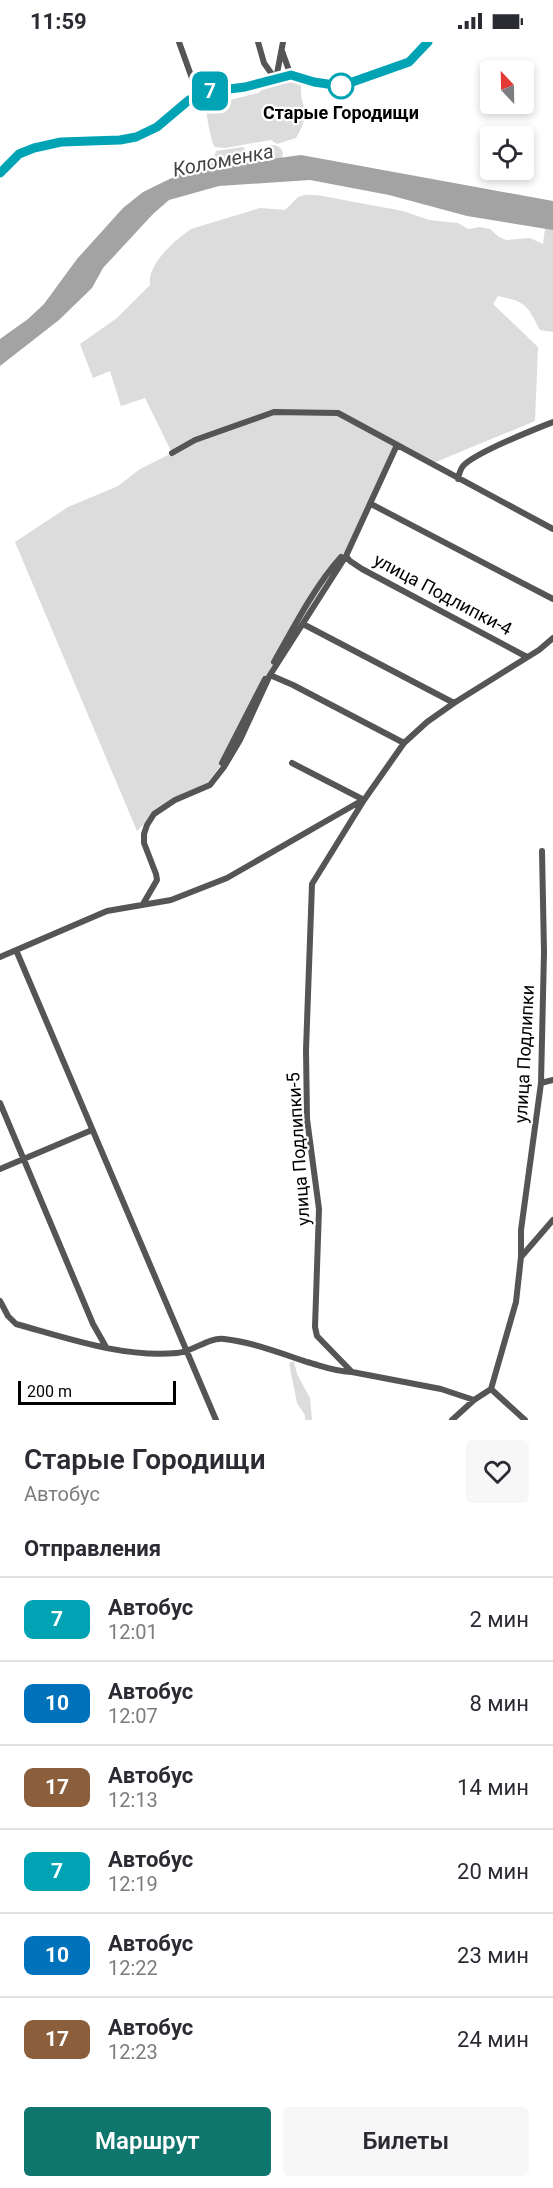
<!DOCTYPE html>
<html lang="ru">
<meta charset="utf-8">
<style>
body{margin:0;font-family:Roboto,sans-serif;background:#f7f7f7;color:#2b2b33;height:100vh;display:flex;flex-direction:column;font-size:22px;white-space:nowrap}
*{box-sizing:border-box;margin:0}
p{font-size:20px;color:#7c7c81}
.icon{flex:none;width:33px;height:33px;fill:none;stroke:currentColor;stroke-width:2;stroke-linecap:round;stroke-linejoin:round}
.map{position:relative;height:1378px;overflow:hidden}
.sheet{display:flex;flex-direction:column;background:#fff;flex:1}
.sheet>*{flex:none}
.badge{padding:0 12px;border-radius:9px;font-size:21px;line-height:39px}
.needle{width:39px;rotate:338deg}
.fabs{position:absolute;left:480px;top:18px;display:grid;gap:12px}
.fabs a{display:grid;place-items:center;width:54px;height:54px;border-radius:6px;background:#fff;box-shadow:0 3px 9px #0003;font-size:30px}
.scale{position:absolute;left:18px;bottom:15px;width:158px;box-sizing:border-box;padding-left:6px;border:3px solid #000;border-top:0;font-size:16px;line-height:21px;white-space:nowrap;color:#000;-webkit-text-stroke:4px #fff;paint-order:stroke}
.map>.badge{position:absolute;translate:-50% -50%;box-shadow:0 0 0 3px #fff}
h2{padding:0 24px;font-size:22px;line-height:54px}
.round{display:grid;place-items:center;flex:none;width:63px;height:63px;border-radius:6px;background:#f7f7f7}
.head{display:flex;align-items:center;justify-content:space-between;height:102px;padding:0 24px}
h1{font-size:28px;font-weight:600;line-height:45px}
.action{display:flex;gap:12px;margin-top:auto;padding:12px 24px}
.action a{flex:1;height:69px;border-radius:6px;background:#0f766e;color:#fff;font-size:24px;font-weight:600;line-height:69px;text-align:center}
.action a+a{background:#f7f7f7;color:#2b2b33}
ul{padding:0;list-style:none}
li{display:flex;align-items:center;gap:18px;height:84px;padding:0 24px;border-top:2px solid #e1e1e2}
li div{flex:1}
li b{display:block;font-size:22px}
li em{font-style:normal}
li .badge{min-width:66px;font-weight:700;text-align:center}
.status{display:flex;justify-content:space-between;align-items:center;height:42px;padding:0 30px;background:#fff;direction:ltr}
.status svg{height:16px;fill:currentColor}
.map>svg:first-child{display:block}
</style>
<div class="status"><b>11:59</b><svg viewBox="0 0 49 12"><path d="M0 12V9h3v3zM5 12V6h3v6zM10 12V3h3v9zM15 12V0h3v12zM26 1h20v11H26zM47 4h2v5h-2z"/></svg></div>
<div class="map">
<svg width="553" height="1378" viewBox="0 0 553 1378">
<rect width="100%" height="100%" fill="#fff"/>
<path fill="#dcdcdc" d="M 286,37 L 294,37 L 301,41 C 299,69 314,65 296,96 L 277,102 L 271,98 L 225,106 L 215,105 C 211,100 212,97 210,91 C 207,75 204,66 210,51 L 222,60 L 258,51 L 267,44 Z
M 272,103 C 278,103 280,105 283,110 L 282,116 L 257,119 L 219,120 L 214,115 L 216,109 L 243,105 L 246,109 L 266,106 Z
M 305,153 L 317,153 L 403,169 L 429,178 L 458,181 L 468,187 L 480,185 L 490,187 L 499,195 L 506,198 L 530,196 L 543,202 L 545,186 L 553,188 L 553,290 L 540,288 C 526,262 527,260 498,254 L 493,262 L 538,305 L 535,379 L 431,422 L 397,403 L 358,489 L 270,633 L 232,708 L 206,743 L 154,772 L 137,789 L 15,500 L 68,465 L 118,444 L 140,427 L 172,411 L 145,356 L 121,364 L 110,329 L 93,336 L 80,302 L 117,276 L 150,243 C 147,222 175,198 191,187 L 260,166 L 285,168 L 298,155 Z
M 294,1319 L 297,1332 L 310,1356 L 312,1378 L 305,1378 L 305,1373 L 297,1361 L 289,1321 Z"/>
<path fill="#a3a3a3" d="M 301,113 L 553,159 L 553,188 L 467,174 L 389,153 L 310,138 L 219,144 L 169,158 L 153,172 L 103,226 L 92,246 L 59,278 L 0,324 L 0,297 L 28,277 L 44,262 L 77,217 L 123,166 L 143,150 L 184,130 L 214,121 L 257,119 Z"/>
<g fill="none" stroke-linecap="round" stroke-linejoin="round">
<path stroke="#555" stroke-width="6" d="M 179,0 L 198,53
M 258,0 L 264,21 L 276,38
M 282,9 L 291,34
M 276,37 L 283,0
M 0,131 L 19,112 L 34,106 L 61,100 L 120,98 L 137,95 L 157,85 L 189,58 L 206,50 L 245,45 L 291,34 L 314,40 L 341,44 L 409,20 L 417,14 L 428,0
M 172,411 L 195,398 L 274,370 L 338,371 L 553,487
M 458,437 C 459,432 460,428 463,424 C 476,410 533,388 553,380
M 371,462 L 553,557
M 346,514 L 350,519 L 362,527 L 527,615
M 303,582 L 454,661
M 274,620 C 294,585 314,545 341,515
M 270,633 L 293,643 L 404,701
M 222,721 L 265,637
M 292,721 L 364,758
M 143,862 L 157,838 L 156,832 L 144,801 L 144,792 L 147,783 L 154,772 L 175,758 L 210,743 L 224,725 L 240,698 L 270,633 L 346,514 L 397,403
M 16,908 L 216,1378
M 0,915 L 107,869 L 171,858 L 227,836 L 361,759
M 541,1041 L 553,1038
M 0,1061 L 93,1282 L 106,1305
M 0,1127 L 92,1088
M 521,1215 L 521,1188 L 541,1041 L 544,910 L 542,809
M 0,1259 L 8,1274 L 16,1282 C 67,1296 123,1316 177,1311 C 193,1310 208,1295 224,1297 C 252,1300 280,1311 307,1320 C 322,1324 336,1330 352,1330
M 474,1358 L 441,1347 L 352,1330 L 317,1294 L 315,1285 L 319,1167 L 307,1077 L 306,1008 L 312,842 L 364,758 L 404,701 L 427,680 L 454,661 L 539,608 L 553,596
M 452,1378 L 474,1358 L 491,1347
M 525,1378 L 491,1347 L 516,1260 L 521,1215 L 553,1178"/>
</g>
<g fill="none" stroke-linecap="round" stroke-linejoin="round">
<g stroke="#fff" stroke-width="14">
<path id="line" d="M 0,131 L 19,112 L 34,106 L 61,100 L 120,98 L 136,95 L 157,85 L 189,58 L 206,50 L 245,45 L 291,33 L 314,40 L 341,44 L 409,20 L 428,0"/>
</g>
<use href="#line" stroke="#00a3b4" stroke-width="9"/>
</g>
<circle fill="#fff" stroke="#00a3b4" stroke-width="3" cx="341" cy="44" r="12"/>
<g text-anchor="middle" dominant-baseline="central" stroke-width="4.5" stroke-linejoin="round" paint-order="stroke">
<g font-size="18" font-weight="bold" fill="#000" stroke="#fff">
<text x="341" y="70">Старые Городищи</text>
</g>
<g font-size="18" fill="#000" stroke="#fff">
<text transform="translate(443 552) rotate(28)">улица Подлипки-4</text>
<text transform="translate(524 1012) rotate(-87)">улица Подлипки</text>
<text transform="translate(298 1107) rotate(-94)">улица Подлипки-5</text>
</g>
<g font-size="20" font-style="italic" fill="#444" stroke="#fff">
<text transform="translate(223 118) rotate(-11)">Коломенка</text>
</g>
</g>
</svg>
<div class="fabs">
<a><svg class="needle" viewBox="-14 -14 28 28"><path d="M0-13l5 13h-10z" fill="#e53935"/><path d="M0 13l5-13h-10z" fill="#7c7c81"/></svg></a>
<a><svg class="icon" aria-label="locate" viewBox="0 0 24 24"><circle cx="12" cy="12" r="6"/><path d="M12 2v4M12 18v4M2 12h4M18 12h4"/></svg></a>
</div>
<div class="scale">200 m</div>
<b class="badge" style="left:210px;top:49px;background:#00a3b4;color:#fff">7</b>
</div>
<section class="sheet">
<div class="head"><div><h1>Старые Городищи</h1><p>Автобус</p></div><a class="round"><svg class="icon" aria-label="heart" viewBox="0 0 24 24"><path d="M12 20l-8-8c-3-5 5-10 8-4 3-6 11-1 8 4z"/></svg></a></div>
<h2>Отправления</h2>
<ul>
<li><span class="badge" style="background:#00a3b4;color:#fff">7</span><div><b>Автобус</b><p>12:01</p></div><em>2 мин</em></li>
<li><span class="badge" style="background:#0072bc;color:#fff">10</span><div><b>Автобус</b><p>12:07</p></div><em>8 мин</em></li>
<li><span class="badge" style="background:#8b5e3c;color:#fff">17</span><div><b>Автобус</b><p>12:13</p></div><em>14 мин</em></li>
<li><span class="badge" style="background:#00a3b4;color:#fff">7</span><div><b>Автобус</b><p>12:19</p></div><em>20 мин</em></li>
<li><span class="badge" style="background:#0072bc;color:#fff">10</span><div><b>Автобус</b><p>12:22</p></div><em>23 мин</em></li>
<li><span class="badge" style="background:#8b5e3c;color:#fff">17</span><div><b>Автобус</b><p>12:23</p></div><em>24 мин</em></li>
</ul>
<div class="action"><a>Маршрут</a><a>Билеты</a></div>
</section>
